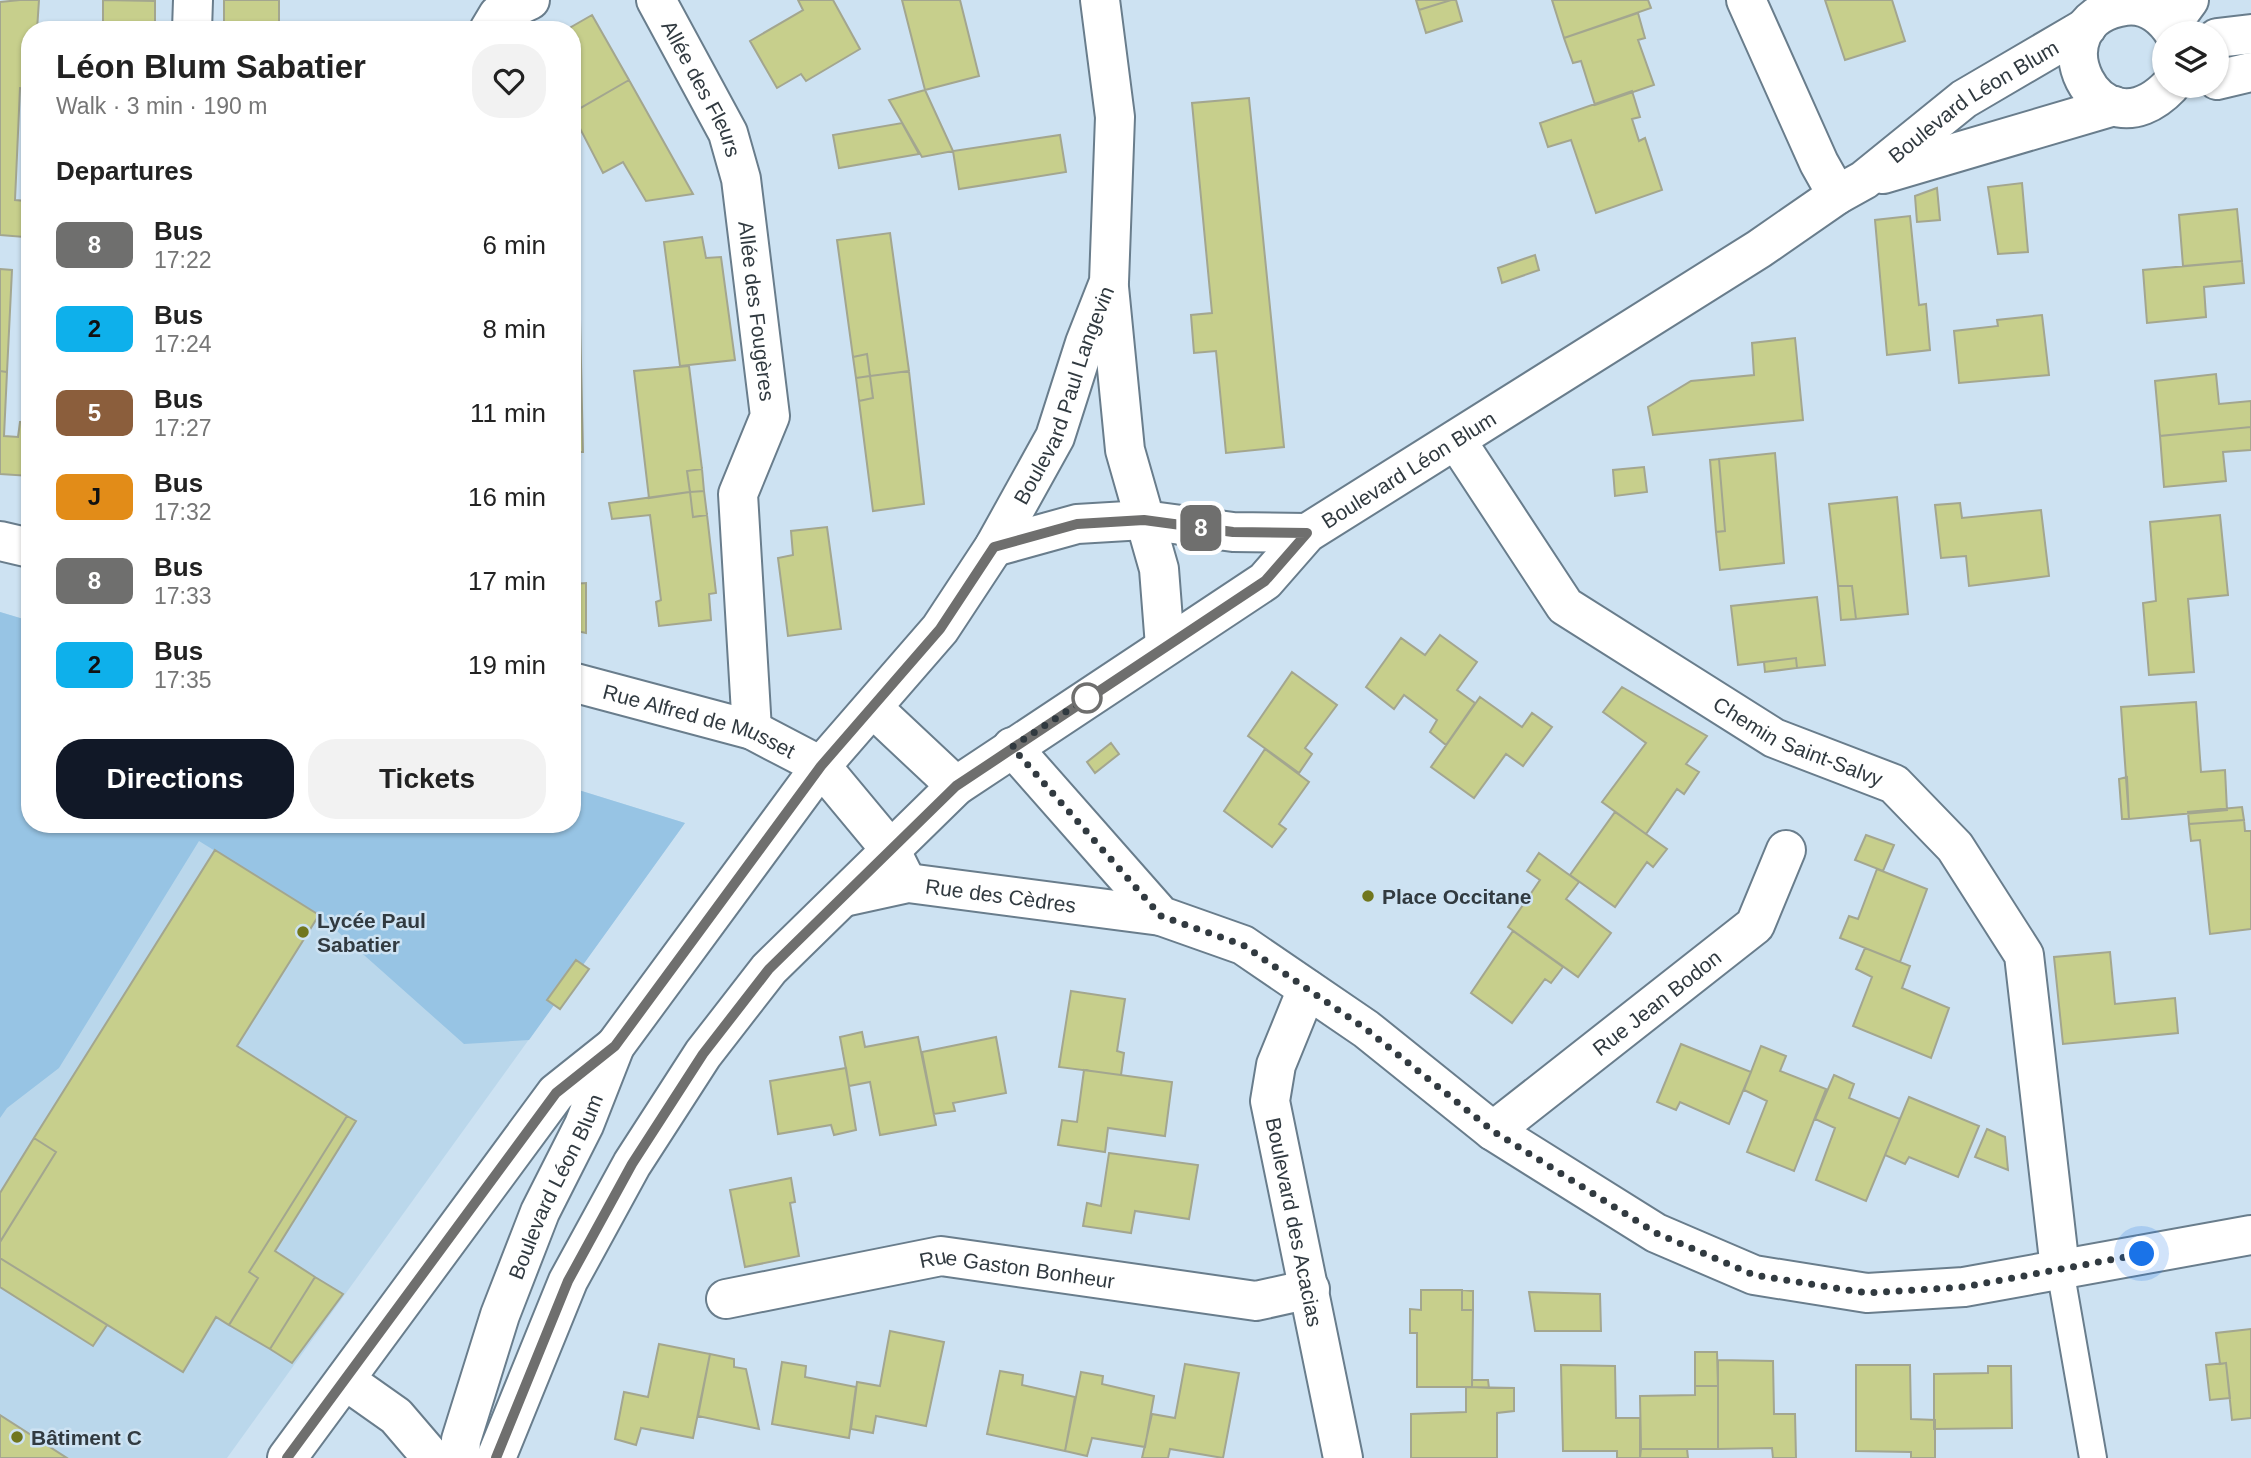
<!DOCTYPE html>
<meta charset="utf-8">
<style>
body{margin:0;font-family:Helvetica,sans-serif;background:#f2f2f2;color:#222;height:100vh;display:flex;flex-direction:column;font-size:26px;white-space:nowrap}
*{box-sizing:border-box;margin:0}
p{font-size:23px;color:#767676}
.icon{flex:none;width:38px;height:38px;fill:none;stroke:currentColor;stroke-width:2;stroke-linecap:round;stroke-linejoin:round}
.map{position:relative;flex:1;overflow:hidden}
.sheet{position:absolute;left:21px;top:21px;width:560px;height:812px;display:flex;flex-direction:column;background:#fff;border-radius:28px;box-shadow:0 2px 5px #0004}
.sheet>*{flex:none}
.badge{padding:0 14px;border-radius:10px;font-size:24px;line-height:46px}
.controls{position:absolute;left:2152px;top:21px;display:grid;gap:14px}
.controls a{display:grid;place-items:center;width:77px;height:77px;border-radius:50%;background:#fff;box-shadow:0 2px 5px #0004;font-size:35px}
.you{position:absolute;width:35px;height:35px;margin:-18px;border:5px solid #fff;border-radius:50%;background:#1a73e8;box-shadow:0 0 0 10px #1a73e833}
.map>.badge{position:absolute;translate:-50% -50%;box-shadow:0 0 0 4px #fff}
h2{padding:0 35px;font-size:26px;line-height:63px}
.round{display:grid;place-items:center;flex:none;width:74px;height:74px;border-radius:28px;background:#f2f2f2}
.summary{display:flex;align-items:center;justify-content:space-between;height:119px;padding:0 35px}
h1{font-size:33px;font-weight:600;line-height:52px}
.button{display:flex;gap:14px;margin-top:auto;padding:14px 35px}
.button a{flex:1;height:80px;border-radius:28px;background:#111827;color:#fff;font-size:28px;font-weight:600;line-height:80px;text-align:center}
.button a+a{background:#f2f2f2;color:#222}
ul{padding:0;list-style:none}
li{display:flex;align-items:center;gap:21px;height:84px;padding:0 35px}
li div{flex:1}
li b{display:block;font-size:26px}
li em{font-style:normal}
li .badge{min-width:77px;font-weight:700;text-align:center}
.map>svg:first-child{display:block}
</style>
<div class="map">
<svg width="2251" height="1458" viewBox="0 0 2251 1458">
<rect width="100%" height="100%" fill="#cde2f2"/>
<path fill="#bad7eb" d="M 0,612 L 30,621 L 30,824 L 572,824 L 572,788 L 685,823 L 227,1458 L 0,1458 Z"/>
<path fill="#97c4e4" d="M 0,612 L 30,621 L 30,824 L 572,824 L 572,788 L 685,823 L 529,1040 L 464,1044 L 319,915 L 199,841 L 59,1068 L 7,1108 L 0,1118 Z"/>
<path fill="#c7cf8c" stroke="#a3a68f" stroke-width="2" d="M 20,0 L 39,0 L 37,30 L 30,30 L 30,89 L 20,88 L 15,200 L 26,201 L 24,237 L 0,235 L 0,2 Z
M 103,0 L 155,1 L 155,30 L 103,30 Z
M 224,0 L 279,0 L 279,30 L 224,30 Z
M 798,0 L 833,0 L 860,49 L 806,81 L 801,74 L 777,88 L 750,41 L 803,10 Z
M 902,0 L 960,0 L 979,76 L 925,90 Z
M 1416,0 L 1451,0 L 1419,10 Z
M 1451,0 L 1456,0 L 1462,21 L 1426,33 L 1419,10 Z
M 1552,0 L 1648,0 L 1651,8 L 1564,38 Z
M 1825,0 L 1892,0 L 1905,41 L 1845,60 Z
M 1638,13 L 1645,38 L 1638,40 L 1654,85 L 1595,105 L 1581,61 L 1573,63 L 1564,38 Z
M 592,15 L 629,80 L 572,113 L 572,30 L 566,30 Z
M 629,80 L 693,194 L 646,201 L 623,162 L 603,173 L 572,113 Z
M 925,90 L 953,151 L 922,157 L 889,100 Z
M 1632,91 L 1640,117 L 1632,119 L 1639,141 L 1645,138 L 1662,190 L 1596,213 L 1571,140 L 1548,147 L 1540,123 Z
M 1249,98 L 1284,447 L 1226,453 L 1216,351 L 1194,353 L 1191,315 L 1212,313 L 1192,103 Z
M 902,123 L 919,154 L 839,168 L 833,135 Z
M 1060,135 L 1066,172 L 959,189 L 953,151 Z
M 2022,183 L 2028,252 L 1998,254 L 1988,187 Z
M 1937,188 L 1940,220 L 1917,222 L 1915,196 Z
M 2237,209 L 2242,261 L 2183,266 L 2179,215 Z
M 1910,216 L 1919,305 L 1926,304 L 1930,350 L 1887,355 L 1875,220 Z
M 572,217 L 579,218 L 580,319 L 572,319 Z
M 890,233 L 909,371 L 870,376 L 867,354 L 853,357 L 837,240 Z
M 702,237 L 706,258 L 721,257 L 735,360 L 680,366 L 664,242 Z
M 1535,255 L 1539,270 L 1502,283 L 1498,268 Z
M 2242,261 L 2244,283 L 2204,287 L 2206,317 L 2147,323 L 2143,270 Z
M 0,269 L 12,270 L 7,372 L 0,371 Z
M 2042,315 L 2049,375 L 1959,383 L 1954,331 L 1998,326 L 1997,320 Z
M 572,319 L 580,319 L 583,452 L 572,452 Z
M 1795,338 L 1803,420 L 1653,435 L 1648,407 L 1691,381 L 1754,375 L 1752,343 Z
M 867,354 L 870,376 L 856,378 L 853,357 Z
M 689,366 L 702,469 L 687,471 L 690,492 L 649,498 L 634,371 Z
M 0,371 L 7,372 L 4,436 L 18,437 L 20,422 L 30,422 L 30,476 L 0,474 Z
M 909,371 L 924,504 L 873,511 L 859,401 L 873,398 L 870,376 Z
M 2216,374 L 2219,404 L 2251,401 L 2251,427 L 2160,436 L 2155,381 Z
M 870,376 L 873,398 L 859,401 L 856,378 Z
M 2251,427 L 2251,450 L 2223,452 L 2226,481 L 2164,487 L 2160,436 Z
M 1775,453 L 1784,563 L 1720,570 L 1716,532 L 1725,531 L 1719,459 Z
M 1719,459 L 1725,531 L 1716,532 L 1710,460 Z
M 1644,467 L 1647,492 L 1615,496 L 1613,470 Z
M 702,469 L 704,491 L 690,492 L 687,471 Z
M 704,491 L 707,515 L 693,517 L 690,492 Z
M 690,492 L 693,517 L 707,515 L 716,593 L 709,594 L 711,620 L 659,626 L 656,602 L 661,600 L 650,515 L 612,519 L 609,503 Z
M 1897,497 L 1908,614 L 1856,619 L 1852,586 L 1838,586 L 1829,504 Z
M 1960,503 L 1962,518 L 2041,510 L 2049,576 L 1969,586 L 1966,556 L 1941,558 L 1935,505 Z
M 2220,515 L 2228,595 L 2188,599 L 2194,672 L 2149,675 L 2143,603 L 2156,601 L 2150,522 Z
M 827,527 L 841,629 L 788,636 L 778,558 L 793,555 L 791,531 Z
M 586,583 L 586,633 L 572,630 L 572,584 Z
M 1838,586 L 1852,586 L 1856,619 L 1841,620 Z
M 1817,597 L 1825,665 L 1797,668 L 1796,658 L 1738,665 L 1731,606 Z
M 1440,635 L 1477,662 L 1457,690 L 1475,703 L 1446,745 L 1430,732 L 1437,720 L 1404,695 L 1394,709 L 1366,687 L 1401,638 L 1425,655 Z
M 1796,658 L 1797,668 L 1765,672 L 1764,662 Z
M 1292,672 L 1337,705 L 1305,748 L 1312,754 L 1299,773 L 1248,736 Z
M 1622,687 L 1707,736 L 1686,764 L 1699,772 L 1684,794 L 1677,789 L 1646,834 L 1602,802 L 1646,743 L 1603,712 Z
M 1480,697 L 1522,727 L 1532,713 L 1552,727 L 1523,766 L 1506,754 L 1474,798 L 1431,767 Z
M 2196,702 L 2201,772 L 2225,770 L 2227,810 L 2129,819 L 2121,707 Z
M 1111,743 L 1119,754 L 1095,773 L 1087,762 Z
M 1265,749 L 1309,782 L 1279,824 L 1286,829 L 1272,847 L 1224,811 Z
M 2127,777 L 2129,819 L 2122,819 L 2119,779 Z
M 2242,807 L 2244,820 L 2189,824 L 2188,812 Z
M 1615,812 L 1667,849 L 1653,867 L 1647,862 L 1615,907 L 1570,875 Z
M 2244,820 L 2245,831 L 2251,831 L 2251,929 L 2210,934 L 2200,840 L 2191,841 L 2189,824 Z
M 1866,835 L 1894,845 L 1883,871 L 1855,860 Z
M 215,850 L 319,915 L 237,1046 L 347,1116 L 249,1272 L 258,1278 L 229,1325 L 216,1317 L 183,1372 L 0,1258 L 0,1242 L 56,1152 L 34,1138 Z
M 1539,853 L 1579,882 L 1566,899 L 1611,933 L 1578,977 L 1508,927 L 1540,880 L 1527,871 Z
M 1877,869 L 1927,889 L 1900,962 L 1840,938 L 1849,916 L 1858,919 Z
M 1513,931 L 1563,967 L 1551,983 L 1545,979 L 1512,1023 L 1471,993 Z
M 1865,948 L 1910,966 L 1902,988 L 1949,1008 L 1931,1058 L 1853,1026 L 1872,977 L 1856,969 Z
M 2110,952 L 2115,1004 L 2175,998 L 2178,1033 L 2063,1044 L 2054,957 Z
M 576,960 L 589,969 L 560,1009 L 547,1000 Z
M 1071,991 L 1125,999 L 1117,1051 L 1124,1053 L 1121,1075 L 1059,1067 Z
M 862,1032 L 865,1047 L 918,1037 L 936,1125 L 880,1135 L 870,1082 L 849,1086 L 840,1037 Z
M 996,1037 L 1006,1093 L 953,1103 L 955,1111 L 934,1114 L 922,1052 Z
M 1681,1044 L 1751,1072 L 1729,1124 L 1680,1102 L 1676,1110 L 1657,1102 Z
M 1761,1046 L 1786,1056 L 1780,1071 L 1826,1089 L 1794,1171 L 1747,1152 L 1767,1101 L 1744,1090 Z
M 846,1068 L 856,1130 L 834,1135 L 831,1125 L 778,1134 L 770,1081 Z
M 1084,1070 L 1172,1082 L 1165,1136 L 1108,1128 L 1105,1152 L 1058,1145 L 1062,1120 L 1077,1122 Z
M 1834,1075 L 1854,1084 L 1849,1098 L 1900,1119 L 1866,1201 L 1816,1180 L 1835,1128 L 1815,1119 Z
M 1909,1097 L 1979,1126 L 1958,1177 L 1909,1157 L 1905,1164 L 1885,1155 Z
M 347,1116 L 356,1121 L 275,1251 L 315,1277 L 270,1349 L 229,1325 L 258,1278 L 249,1272 Z
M 1987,1129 L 2005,1137 L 2008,1170 L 1975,1157 Z
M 34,1138 L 56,1152 L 0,1242 L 0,1193 Z
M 1109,1153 L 1198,1165 L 1189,1219 L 1135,1211 L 1131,1233 L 1083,1226 L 1087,1203 L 1101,1206 Z
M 791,1178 L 795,1202 L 790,1203 L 799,1256 L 745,1267 L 730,1190 Z
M 0,1258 L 107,1325 L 93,1346 L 0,1287 Z
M 315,1277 L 343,1294 L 292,1363 L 270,1349 Z
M 1421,1290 L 1462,1290 L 1462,1310 L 1473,1310 L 1472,1387 L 1417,1387 L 1417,1333 L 1410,1333 L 1410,1309 L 1421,1310 Z
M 1462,1290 L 1473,1291 L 1473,1310 L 1462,1310 Z
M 1529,1292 L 1600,1294 L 1601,1331 L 1535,1331 Z
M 2251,1329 L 2251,1418 L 2232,1420 L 2226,1363 L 2220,1364 L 2216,1333 Z
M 890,1331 L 944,1342 L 926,1426 L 876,1416 L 873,1433 L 851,1429 L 857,1382 L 880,1386 Z
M 659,1344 L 710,1354 L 693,1438 L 641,1428 L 636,1445 L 615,1439 L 624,1392 L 648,1397 Z
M 1695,1352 L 1717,1352 L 1718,1386 L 1695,1386 Z
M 710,1354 L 734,1359 L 734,1367 L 746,1369 L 759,1429 L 698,1416 Z
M 1718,1360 L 1773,1361 L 1774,1414 L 1795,1414 L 1796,1458 L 1773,1458 L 1772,1448 L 1718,1449 Z
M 782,1362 L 806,1366 L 805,1377 L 856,1387 L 849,1438 L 772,1424 Z
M 2226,1363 L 2230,1398 L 2210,1400 L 2206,1365 Z
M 1185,1364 L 1239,1373 L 1223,1458 L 1170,1449 L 1168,1458 L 1142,1458 L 1152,1414 L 1175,1418 Z
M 1561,1365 L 1615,1366 L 1616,1418 L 1640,1418 L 1640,1458 L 1617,1458 L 1617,1451 L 1563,1451 Z
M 1856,1365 L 1910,1365 L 1911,1419 L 1935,1420 L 1935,1458 L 1911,1458 L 1911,1452 L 1856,1451 Z
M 1988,1366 L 2011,1366 L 2012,1428 L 1934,1429 L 1934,1374 L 1988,1373 Z
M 1000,1371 L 1023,1375 L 1022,1385 L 1075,1397 L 1065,1451 L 987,1434 Z
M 1081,1372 L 1103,1376 L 1102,1384 L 1154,1396 L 1145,1447 L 1092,1438 L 1087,1456 L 1065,1451 Z
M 1472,1380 L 1488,1380 L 1489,1388 L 1472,1387 Z
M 1695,1386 L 1718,1386 L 1718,1449 L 1641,1449 L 1640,1396 L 1695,1395 Z
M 1466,1387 L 1514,1388 L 1514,1411 L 1497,1413 L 1497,1458 L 1411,1458 L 1411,1414 L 1466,1412 Z
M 0,1415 L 67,1458 L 0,1458 Z
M 1641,1449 L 1687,1449 L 1688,1458 L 1640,1458 Z"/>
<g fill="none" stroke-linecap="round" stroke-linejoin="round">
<g stroke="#697d8c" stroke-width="30">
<path id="service" d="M 2060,1269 L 2093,1458"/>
</g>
<g stroke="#697d8c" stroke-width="42">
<g id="minor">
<path id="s1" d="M 656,0 L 728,133 L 741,179 L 770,416 L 738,494 L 752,730"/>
<path d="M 1746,0 L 1819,163 L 1837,195"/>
<path d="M 192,30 L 193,0"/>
<path d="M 489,30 L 498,15 L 530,0"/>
<path id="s2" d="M 1456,440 L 1565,606 L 1774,738 L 1894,784 L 1955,847 L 2024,955 L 2060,1269"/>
<path d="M 874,709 L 956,786"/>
<path d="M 1012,747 L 1161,916 L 1243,945 L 1366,1029 L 1493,1131 L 1656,1233 L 1754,1275 L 1867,1293 L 1964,1287 L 2251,1235"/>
<path d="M 821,766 L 890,849 L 905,879"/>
<path id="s3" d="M 844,897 L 908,883 L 1161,916"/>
<path id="s4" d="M 1307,989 L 1276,1065 L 1270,1101 L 1343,1458"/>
<path id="s5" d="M 1493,1131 L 1755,925 L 1786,850"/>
<path id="s6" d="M 726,1299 L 941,1256 L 1256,1301 L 1310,1289"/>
<path d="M 345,1380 L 396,1416 L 432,1458"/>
<path d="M 287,1458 L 556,1093 L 615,1046"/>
</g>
</g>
<g stroke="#697d8c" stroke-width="42">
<g id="tertiary">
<path d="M 2170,26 L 2189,0"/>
<path d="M 2217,38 L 2251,34"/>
<path d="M 2217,80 L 2251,72"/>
<path d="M 2170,86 C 2097,162 2030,20 2125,6 C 2146,3 2163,16 2174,33"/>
<path d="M 1883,174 L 2114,106"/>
<path d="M 1109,287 L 1125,450 L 1159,569 L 1165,646"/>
<path d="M 0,541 L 30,548"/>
<path d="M 994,547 L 1077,524 L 1144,520 L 1233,532 L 1307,533"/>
<path id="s7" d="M 572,682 L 752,730 L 821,766"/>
<path id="s8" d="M 460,1458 L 461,1440 L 500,1315 L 540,1212 L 584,1125 L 615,1046 L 821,766 L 940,629 L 994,547 L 1055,437 L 1085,343 L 1109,282 L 1115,117 L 1100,0"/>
<path id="s9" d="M 496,1458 L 568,1281 L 632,1164 L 703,1054 L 769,969 L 956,786 L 1265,581 L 1307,533 L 1759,249 L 1837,195 L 1864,180 L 1964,99 L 2087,27"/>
</g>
</g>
<use href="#service" stroke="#fff" stroke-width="26"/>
<use href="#minor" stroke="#fff" stroke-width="38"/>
<use href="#tertiary" stroke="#fff" stroke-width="38"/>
</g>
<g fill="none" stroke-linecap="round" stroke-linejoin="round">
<g stroke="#fff" stroke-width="16">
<path id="line" d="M 287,1458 L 556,1093 L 615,1046 L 821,766 L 940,629 L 994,547 L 1077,524 L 1144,520 L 1233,532 L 1307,533 L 1265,581 L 956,786 L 769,969 L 703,1054 L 632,1164 L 568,1281 L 496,1458"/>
</g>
<use href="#line" stroke="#6f6f6e" stroke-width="10"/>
<path stroke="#313a40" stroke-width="7" stroke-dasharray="0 12.6" d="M 1087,698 L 1012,747 L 1161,916 L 1243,945 L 1366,1029 L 1493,1131 L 1656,1233 L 1754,1275 L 1867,1293 L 1964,1287 L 2142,1254"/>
</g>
<circle fill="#fff" stroke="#6f6f6e" stroke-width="3.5" cx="1087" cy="698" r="14"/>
<g fill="#70761e" stroke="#cde2f2" stroke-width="2.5">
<circle cx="1368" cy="896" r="7"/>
<circle cx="303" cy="932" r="7"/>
<circle cx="17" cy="1437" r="7"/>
</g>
<g text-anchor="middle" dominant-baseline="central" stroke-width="5" stroke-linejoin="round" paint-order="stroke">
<g font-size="21" fill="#313a40" stroke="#cde2f2">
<text stroke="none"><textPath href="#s1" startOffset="100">Allée des Fleurs</textPath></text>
<text stroke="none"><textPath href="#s9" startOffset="2054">Boulevard Léon Blum</textPath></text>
<text stroke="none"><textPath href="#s1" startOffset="332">Allée des Fougères</textPath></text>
<text stroke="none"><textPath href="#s8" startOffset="1237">Boulevard Paul Langevin</textPath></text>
<text stroke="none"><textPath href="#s9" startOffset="1379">Boulevard Léon Blum</textPath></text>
<text stroke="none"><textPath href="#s7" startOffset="133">Rue Alfred de Musset</textPath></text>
<text stroke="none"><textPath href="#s2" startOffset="469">Chemin Saint-Salvy</textPath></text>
<text stroke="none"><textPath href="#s3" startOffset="159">Rue des Cèdres</textPath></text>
<text stroke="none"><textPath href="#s5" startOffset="208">Rue Jean Bodon</textPath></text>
<text stroke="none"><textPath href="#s8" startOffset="289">Boulevard Léon Blum</textPath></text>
<text stroke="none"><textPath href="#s4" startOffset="242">Boulevard des Acacias</textPath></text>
<text stroke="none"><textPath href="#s6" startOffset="296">Rue Gaston Bonheur</textPath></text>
</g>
<g font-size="21" font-weight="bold" fill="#313a40" stroke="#cde2f2" text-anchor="start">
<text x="1382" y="896">Place Occitane</text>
<text x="317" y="920">Lycée Paul<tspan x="317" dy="24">Sabatier</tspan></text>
<text x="31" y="1437">Bâtiment C</text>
</g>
</g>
</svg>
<div class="controls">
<a><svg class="icon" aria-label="layers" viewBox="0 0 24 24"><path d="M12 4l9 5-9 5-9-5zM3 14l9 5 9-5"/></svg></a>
</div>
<div class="you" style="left:2142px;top:1254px"></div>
<b class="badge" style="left:1201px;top:528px;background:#6f6f6e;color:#fff">8</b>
<section class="sheet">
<div class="summary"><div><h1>Léon Blum Sabatier</h1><p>Walk · 3 min · 190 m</p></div><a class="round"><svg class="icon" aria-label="heart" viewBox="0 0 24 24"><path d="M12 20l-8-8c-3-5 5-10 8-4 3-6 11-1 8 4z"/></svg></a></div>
<h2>Departures</h2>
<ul>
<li><span class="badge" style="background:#6f6f6e;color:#fff">8</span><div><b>Bus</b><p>17:22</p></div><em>6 min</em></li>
<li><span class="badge" style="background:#0eb0eb;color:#111">2</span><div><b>Bus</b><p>17:24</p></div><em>8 min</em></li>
<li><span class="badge" style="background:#8b5e3c;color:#fff">5</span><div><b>Bus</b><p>17:27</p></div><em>11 min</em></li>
<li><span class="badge" style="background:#e28c18;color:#111">J</span><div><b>Bus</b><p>17:32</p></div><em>16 min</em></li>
<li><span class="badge" style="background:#6f6f6e;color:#fff">8</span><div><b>Bus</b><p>17:33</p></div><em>17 min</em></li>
<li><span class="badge" style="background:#0eb0eb;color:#111">2</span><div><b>Bus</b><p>17:35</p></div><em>19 min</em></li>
</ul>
<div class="button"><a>Directions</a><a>Tickets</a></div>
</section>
</div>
